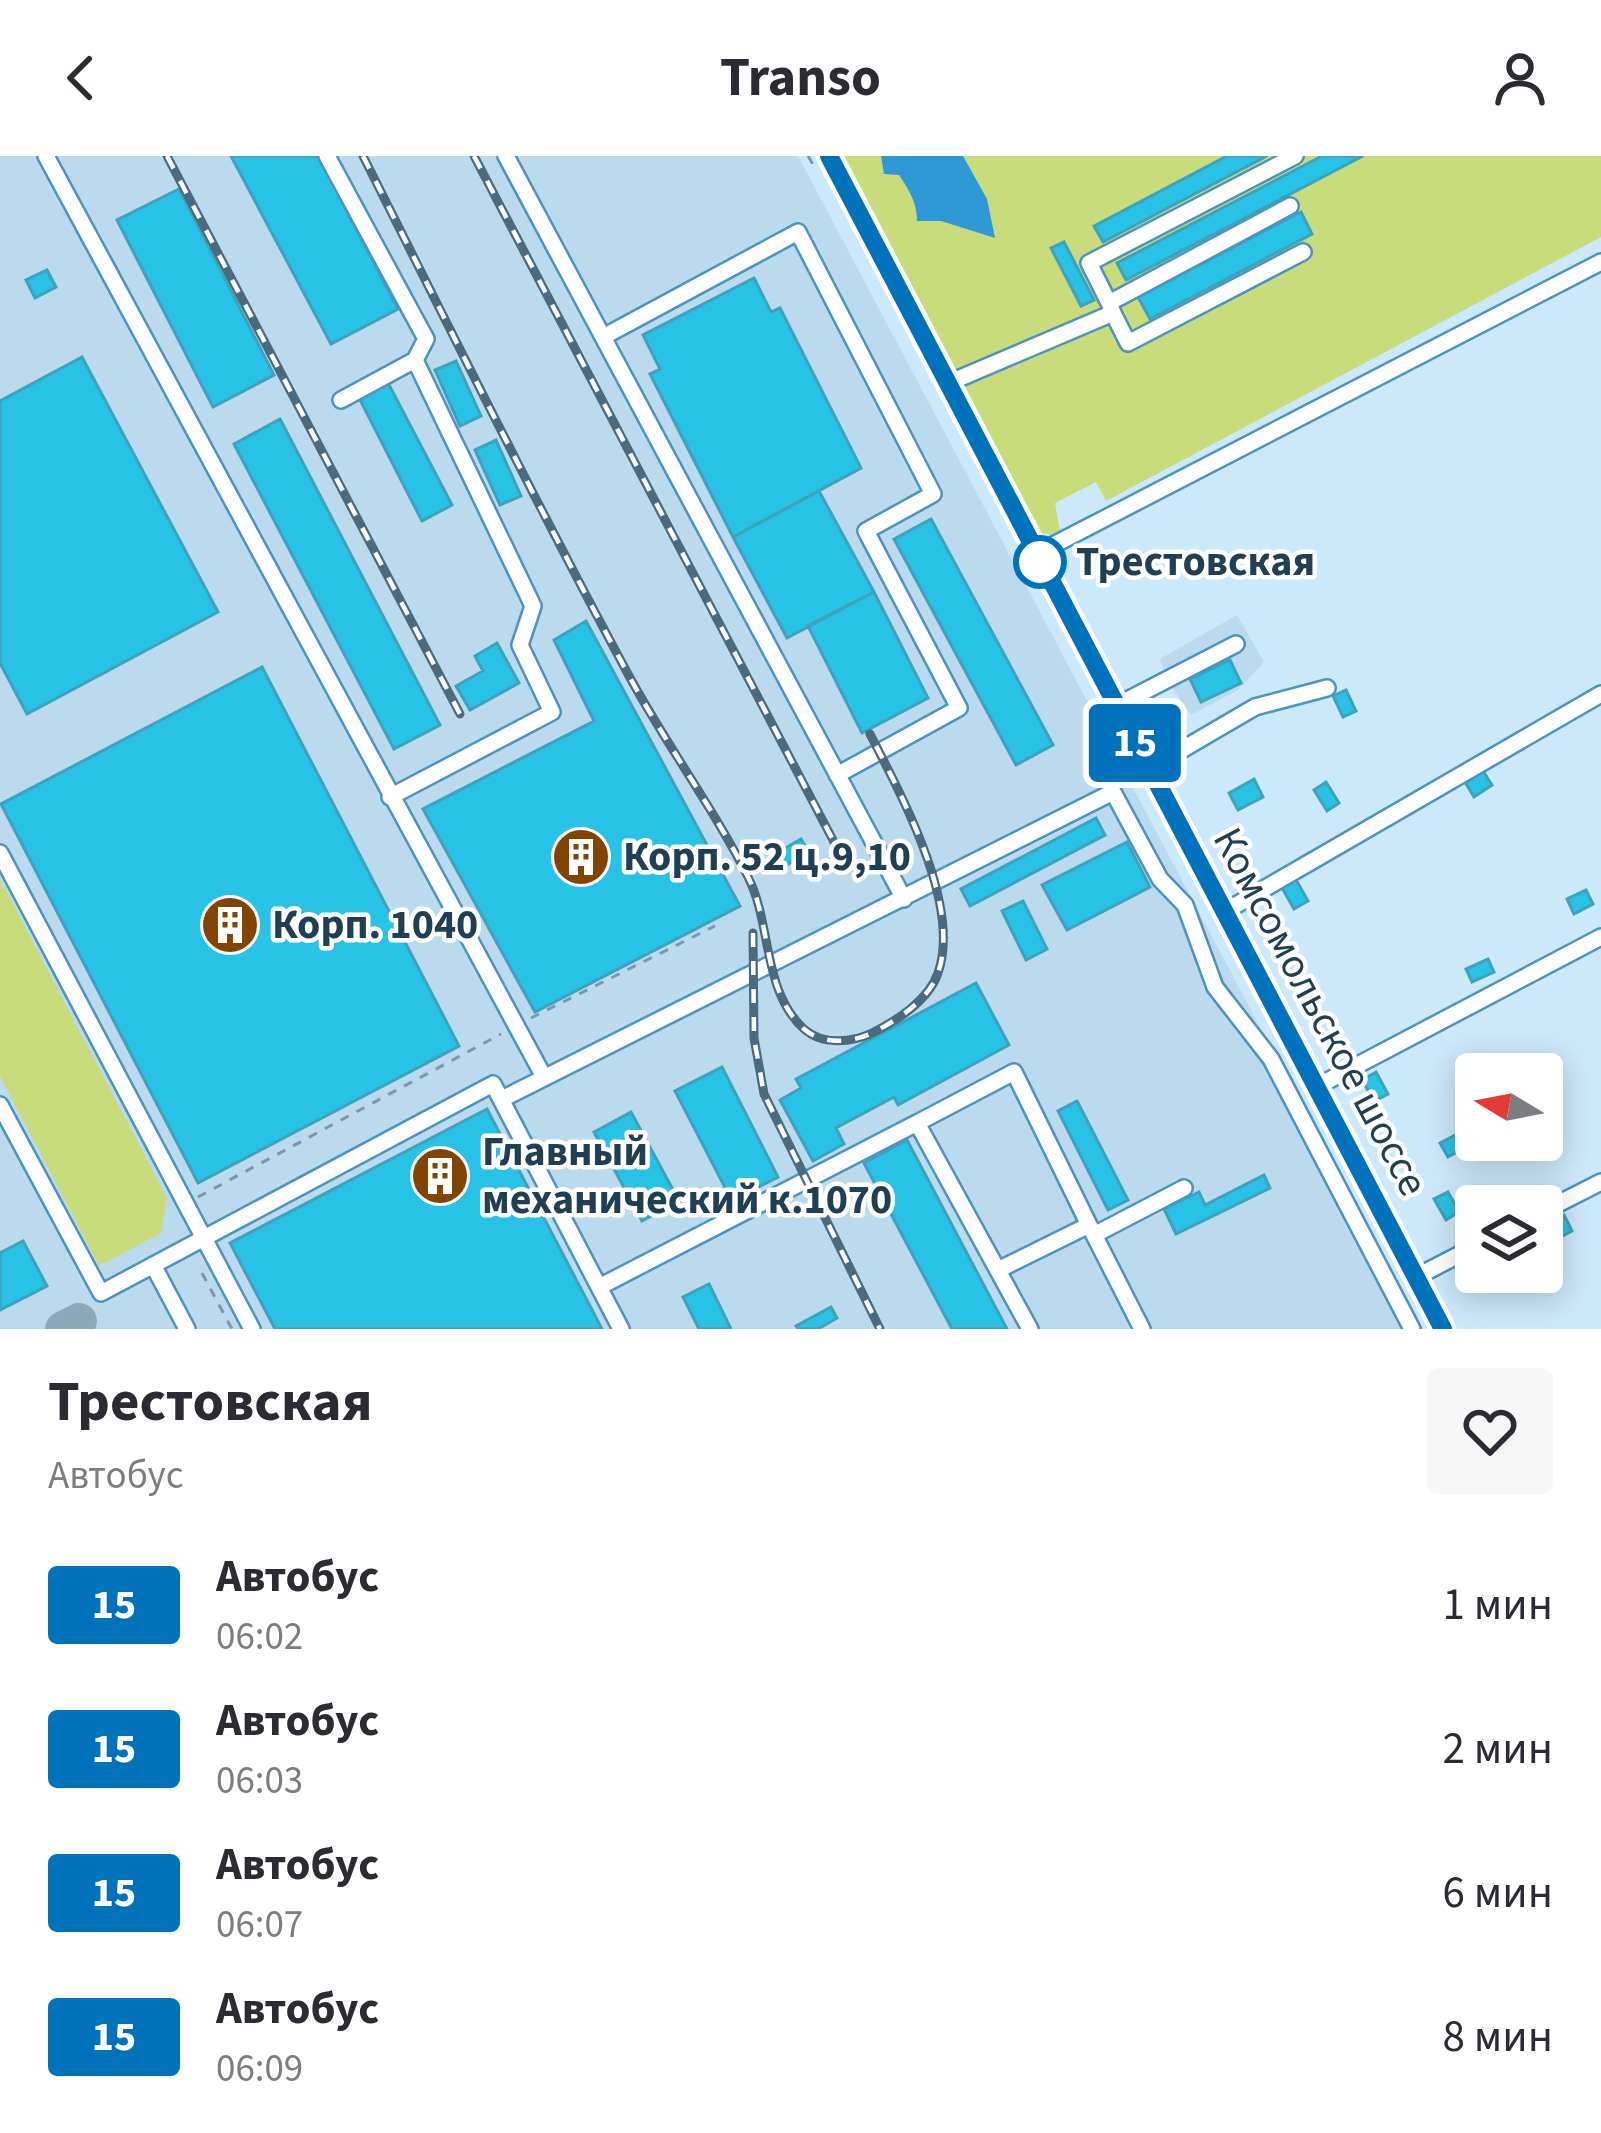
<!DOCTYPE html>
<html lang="ru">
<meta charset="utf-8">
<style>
body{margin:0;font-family:"Source Sans 3",sans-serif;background:#f7f7f7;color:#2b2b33;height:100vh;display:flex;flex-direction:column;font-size:45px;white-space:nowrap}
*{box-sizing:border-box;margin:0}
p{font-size:39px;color:#7c7c81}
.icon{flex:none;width:66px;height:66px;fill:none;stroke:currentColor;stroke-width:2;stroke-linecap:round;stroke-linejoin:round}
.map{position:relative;height:1173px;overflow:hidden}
.panel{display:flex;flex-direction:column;background:#fff;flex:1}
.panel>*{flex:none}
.badge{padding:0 24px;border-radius:9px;font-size:42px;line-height:78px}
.needle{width:78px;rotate:280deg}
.controls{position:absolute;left:1455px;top:897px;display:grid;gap:24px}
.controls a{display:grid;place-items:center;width:108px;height:108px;border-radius:12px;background:#fff;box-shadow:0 6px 30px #0003;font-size:60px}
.map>.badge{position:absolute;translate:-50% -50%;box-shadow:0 0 0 6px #fff}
.round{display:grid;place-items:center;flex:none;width:126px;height:126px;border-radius:12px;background:#f7f7f7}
.headline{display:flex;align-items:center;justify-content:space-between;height:204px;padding:0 48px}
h1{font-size:57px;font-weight:700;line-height:90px}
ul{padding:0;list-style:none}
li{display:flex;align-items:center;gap:36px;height:144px;padding:0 48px}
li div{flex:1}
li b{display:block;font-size:45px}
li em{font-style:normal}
li .badge{min-width:132px;font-weight:700;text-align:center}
header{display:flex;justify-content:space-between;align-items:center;height:156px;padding:0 48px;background:#fff;font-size:54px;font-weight:700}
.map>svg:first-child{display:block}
</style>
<header><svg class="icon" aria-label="back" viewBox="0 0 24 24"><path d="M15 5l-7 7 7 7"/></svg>Transo<svg class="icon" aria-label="person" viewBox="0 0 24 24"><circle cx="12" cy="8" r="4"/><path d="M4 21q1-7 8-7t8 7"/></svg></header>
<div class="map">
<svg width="1601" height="1173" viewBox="0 0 1601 1173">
<rect width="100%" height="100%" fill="#cce8fb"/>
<path fill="#bbdaee" d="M 0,0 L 798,0 L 1420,1173 L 0,1173 Z
M 1237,459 L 1264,506 L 1238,534 L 1191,559 L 1167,524 L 1160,503 Z"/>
<path fill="#c8dc7c" d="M 837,0 L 1601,0 L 1601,81 L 1106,345 L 1096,326 L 1055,347 L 1060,375 L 1050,379 L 1032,373 Z
M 0,723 L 167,1042 L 161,1077 L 99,1110 L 0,920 Z"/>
<path fill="#2e99d4" d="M 881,0 L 963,0 L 987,43 L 995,82 L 941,65 L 917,65 C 917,46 909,34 899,19 L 884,18 Z"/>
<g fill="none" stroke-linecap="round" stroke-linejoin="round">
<path stroke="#8ca9bc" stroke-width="36" d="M 63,1173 L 79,1165"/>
</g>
<path fill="#27c2e5" stroke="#3da2bc" stroke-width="3" d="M 231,0 L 318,0 L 398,153 L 331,188 Z
M 1227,0 L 1267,0 L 1103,86 L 1094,70 Z
M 1322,0 L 1363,0 L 1126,124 L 1117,107 Z
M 179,33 L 274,219 L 213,251 L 117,64 Z
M 1301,56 L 1312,78 L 1150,163 L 1138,141 Z
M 1064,86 L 1094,144 L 1081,150 L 1051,92 Z
M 47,114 L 56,131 L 35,142 L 26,124 Z
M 754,122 L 771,156 L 780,152 L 861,312 L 733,381 L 650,218 L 660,213 L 643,179 Z
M 82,201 L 218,456 L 27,558 L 0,507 L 0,245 Z
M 456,205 L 481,260 L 460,270 L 435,214 Z
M 388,227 L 452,349 L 422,365 L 359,242 Z
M 280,263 L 440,569 L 394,593 L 234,288 Z
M 496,284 L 521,340 L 500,349 L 475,294 Z
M 819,335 L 874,436 L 787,482 L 733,381 Z
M 931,363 L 1053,589 L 1016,609 L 894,383 Z
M 874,436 L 928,542 L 862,577 L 808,470 Z
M 586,465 L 740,750 L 535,856 L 423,653 L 594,565 L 554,484 Z
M 497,487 L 519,527 L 470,554 L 456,530 L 483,515 L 475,500 Z
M 1230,504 L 1241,527 L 1201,546 L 1190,523 Z
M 262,511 L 459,890 L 198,1027 L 1,648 Z
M 1346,534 L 1356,555 L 1343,561 L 1333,540 Z
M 1483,615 L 1492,629 L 1474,641 L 1465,626 Z
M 1254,623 L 1263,641 L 1238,654 L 1229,637 Z
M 1326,626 L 1339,647 L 1327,655 L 1314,634 Z
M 1096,662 L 1105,679 L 970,750 L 961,733 Z
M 801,683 L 809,696 L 783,711 L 775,698 Z
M 1127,686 L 1150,731 L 1067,774 L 1042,729 Z
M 1295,722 L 1308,745 L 1294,753 L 1281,730 Z
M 1586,734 L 1593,748 L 1574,758 L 1567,743 Z
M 1023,745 L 1047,793 L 1026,804 L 1002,755 Z
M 1488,803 L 1494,816 L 1472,826 L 1466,813 Z
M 976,827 L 1009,889 L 898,949 L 894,941 L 836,972 L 844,988 L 813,1005 L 780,944 L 801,932 L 796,923 Z
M 722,911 L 778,1021 L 732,1045 L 675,935 Z
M 1376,916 L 1388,938 L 1374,945 L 1362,924 Z
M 1077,945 L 1128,1044 L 1108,1054 L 1058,955 Z
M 487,953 L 602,1173 L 275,1173 L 230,1087 Z
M 631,956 L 679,1045 L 642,1065 L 594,976 Z
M 1465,974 L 1473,987 L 1448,1001 L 1440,987 Z
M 907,984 L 1007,1173 L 952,1173 L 864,1007 Z
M 1264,1019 L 1270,1032 L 1176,1078 L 1164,1053 L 1199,1036 L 1205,1049 Z
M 1448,1036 L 1459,1056 L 1446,1064 L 1434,1043 Z
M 1564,1059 L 1572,1075 L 1550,1087 L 1542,1071 Z
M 23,1085 L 47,1130 L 0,1154 L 0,1097 Z
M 709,1128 L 731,1173 L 699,1173 L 683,1141 Z
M 831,1151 L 837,1162 L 818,1173 L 798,1173 L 796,1170 Z"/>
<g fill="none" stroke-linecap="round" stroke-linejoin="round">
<g stroke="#4b94c1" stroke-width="20">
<path id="minor" d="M 46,0 L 544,921
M 327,0 L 426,183 L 415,204 L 533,450 L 520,489 L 552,556 L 390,641
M 506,0 L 904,743
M 1109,147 L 1089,107 L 1295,0
M 1113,157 L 1128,187 L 1303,96
M 603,181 L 798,76 L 933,338 L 866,375 L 959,552 L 837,619
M 946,228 L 1113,157 L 1109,147 L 1290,50
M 341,244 L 415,204
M 1036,398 L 1601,106
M 1116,550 L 1236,488
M 1149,613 L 1255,551 L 1327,532
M 0,697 L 252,1173
M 1224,756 L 1601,538
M 1316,931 L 1601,781
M 502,943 L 1113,636 L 1160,723 L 1185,749 L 1215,831 L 1271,903 L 1412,1173
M 0,949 L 101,1137 L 493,928 L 599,1131 L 917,967 L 1030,1173
M 917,967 L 1014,916 L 1089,1069
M 1542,1056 L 1601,1026
M 1094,1079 L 1184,1032
M 153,1109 L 187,1173
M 998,1114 L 1089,1069 L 1142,1173
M 1416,1121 L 1476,1090
M 599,1131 L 621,1173"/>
</g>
<g stroke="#4b94c1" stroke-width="26">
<path id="major" d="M 829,0 L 1443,1173"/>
</g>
<path stroke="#7b98ab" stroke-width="3" stroke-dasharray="9 9" stroke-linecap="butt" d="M 808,0 L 814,10
M 531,862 L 715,770
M 198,1041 L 501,878
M 202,1117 L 232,1173"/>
<use href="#minor" stroke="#fff" stroke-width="15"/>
<use href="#major" stroke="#fff" stroke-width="21"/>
<g stroke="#4c6a7d" stroke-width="9">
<path id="rail" d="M 167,0 L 460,558
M 363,0 C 450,173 536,347 628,518 C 665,587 713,651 748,721 C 772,768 762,835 804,873 C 822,889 851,887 872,877 C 896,865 929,844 938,817 C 962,749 900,637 870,578
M 474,0 L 844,705
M 753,777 L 754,882 L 764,938 L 880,1173"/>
</g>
<use href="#rail" stroke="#fff" stroke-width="4.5" stroke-dasharray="14" stroke-linecap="butt"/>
</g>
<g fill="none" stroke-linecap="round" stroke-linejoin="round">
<g stroke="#fff" stroke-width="27">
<path id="line" d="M 829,0 L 1443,1173"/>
</g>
<use href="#line" stroke="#0072bc" stroke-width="18"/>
</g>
<defs>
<g id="building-disc" transform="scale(3)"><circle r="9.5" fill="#824501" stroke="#fff"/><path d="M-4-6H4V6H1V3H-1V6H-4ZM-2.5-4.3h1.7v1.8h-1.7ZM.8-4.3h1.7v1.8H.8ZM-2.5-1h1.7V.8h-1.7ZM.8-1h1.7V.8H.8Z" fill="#fff"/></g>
</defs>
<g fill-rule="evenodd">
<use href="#building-disc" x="581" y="701"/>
<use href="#building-disc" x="230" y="769"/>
<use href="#building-disc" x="440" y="1020"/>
</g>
<circle fill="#fff" stroke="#0072bc" stroke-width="6" cx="1040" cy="406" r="24"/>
<g text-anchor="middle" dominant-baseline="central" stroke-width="9" stroke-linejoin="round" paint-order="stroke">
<g font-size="42" font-weight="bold" fill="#213f52" stroke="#fff" text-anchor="start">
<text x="1076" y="406">Трестовская</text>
</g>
<g font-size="42" font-weight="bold" fill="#213f52" stroke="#fff" text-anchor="start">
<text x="623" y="701">Корп. 52 ц.9,10</text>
<text x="272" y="769">Корп. 1040</text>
<text x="482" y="996">Главный<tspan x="482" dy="48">механический к.1070</tspan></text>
</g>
<g font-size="42" fill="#213f52" stroke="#fff">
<text transform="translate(1320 856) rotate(62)">Комсомольское шоссе</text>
</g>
</g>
</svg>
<div class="controls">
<a><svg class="needle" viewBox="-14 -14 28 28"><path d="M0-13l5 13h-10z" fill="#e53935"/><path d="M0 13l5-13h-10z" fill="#7c7c81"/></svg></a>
<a><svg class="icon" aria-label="layers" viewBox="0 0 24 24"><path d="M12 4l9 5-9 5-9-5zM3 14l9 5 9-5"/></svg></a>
</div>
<b class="badge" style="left:1135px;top:587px;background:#0072bc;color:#fff">15</b>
</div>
<section class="panel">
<div class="headline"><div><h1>Трестовская</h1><p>Автобус</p></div><a class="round"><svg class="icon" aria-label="heart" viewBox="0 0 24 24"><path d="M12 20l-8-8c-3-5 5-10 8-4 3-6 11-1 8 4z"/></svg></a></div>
<ul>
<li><span class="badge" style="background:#0072bc;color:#fff">15</span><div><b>Автобус</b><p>06:02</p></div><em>1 мин</em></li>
<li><span class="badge" style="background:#0072bc;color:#fff">15</span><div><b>Автобус</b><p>06:03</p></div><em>2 мин</em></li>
<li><span class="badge" style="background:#0072bc;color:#fff">15</span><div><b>Автобус</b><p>06:07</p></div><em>6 мин</em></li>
<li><span class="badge" style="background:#0072bc;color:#fff">15</span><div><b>Автобус</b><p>06:09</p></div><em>8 мин</em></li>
</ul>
</section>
